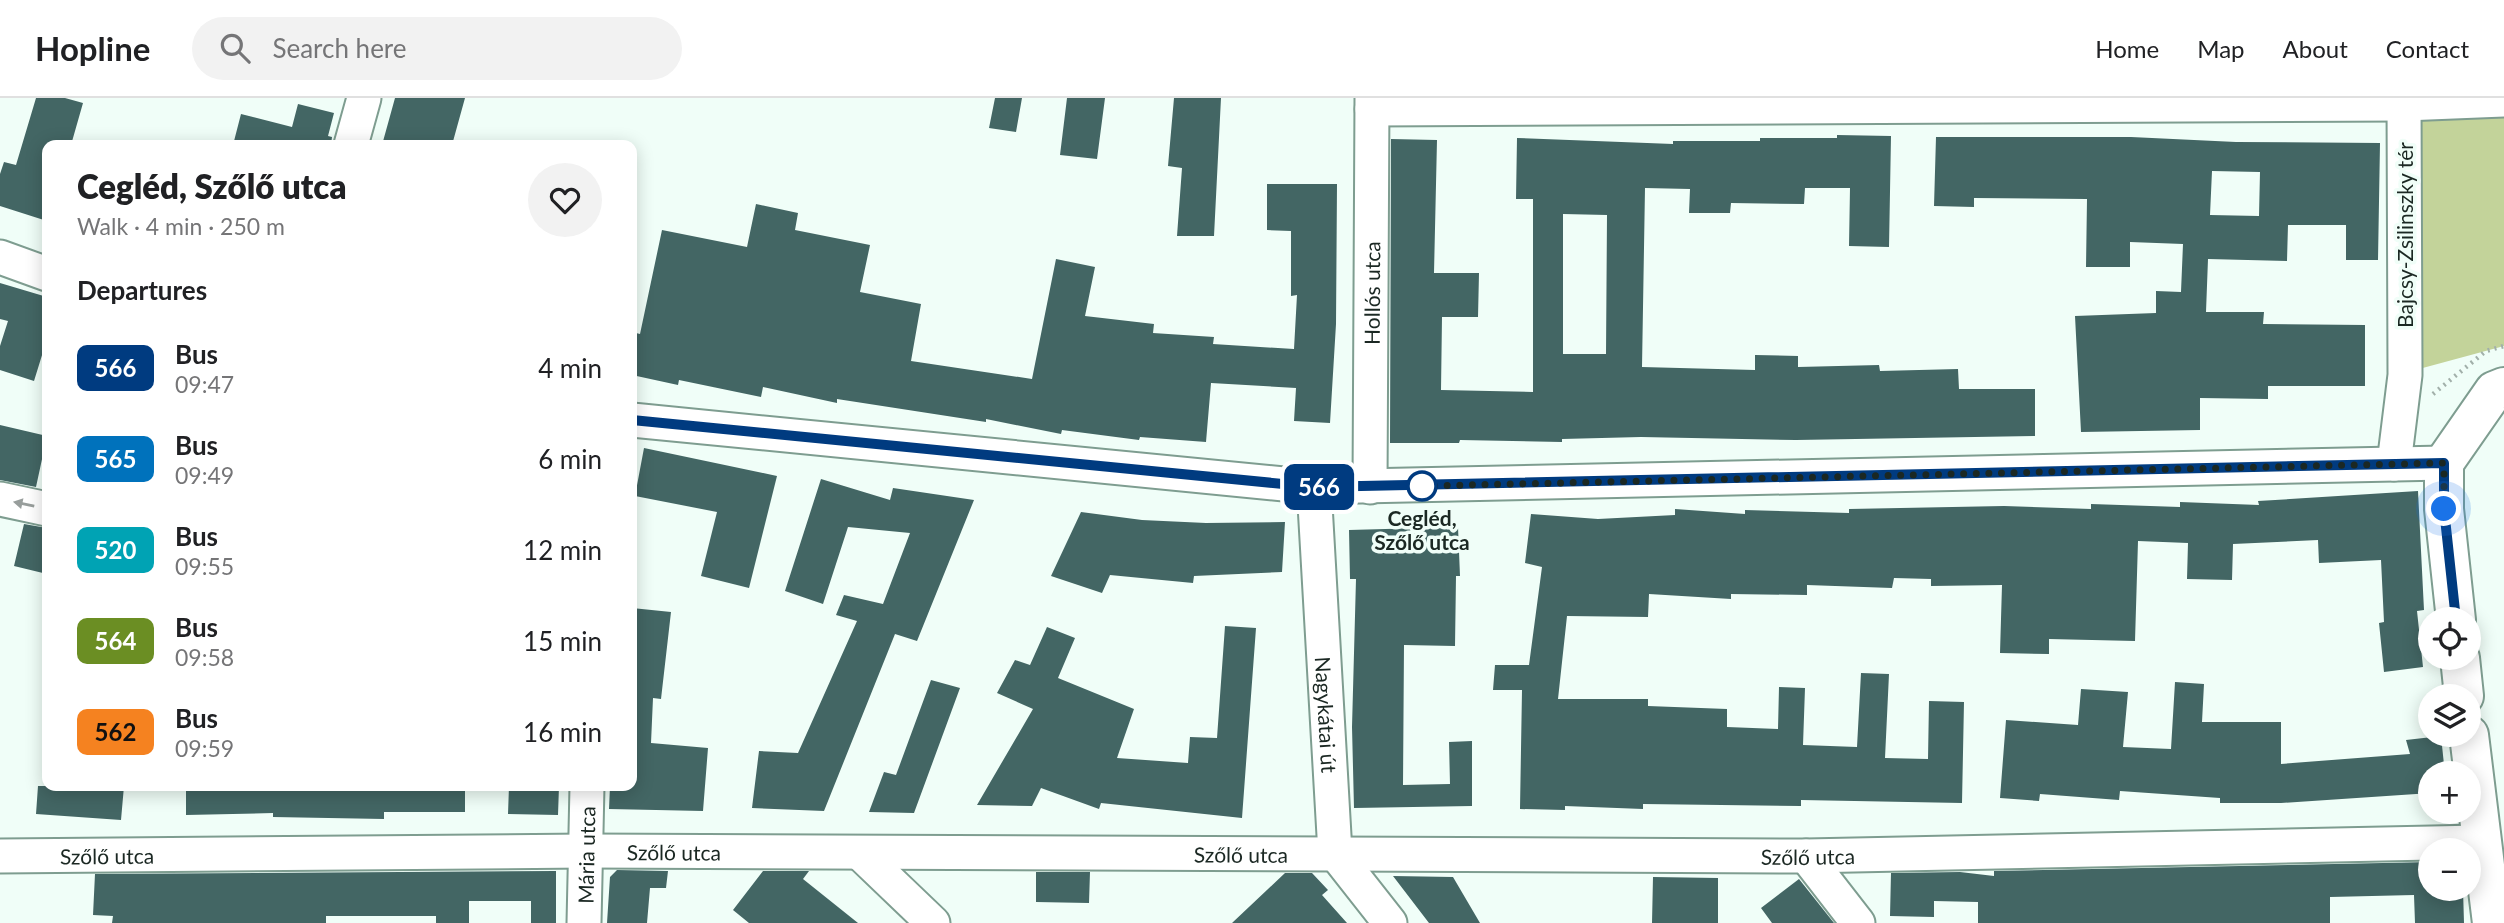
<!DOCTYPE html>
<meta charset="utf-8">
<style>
body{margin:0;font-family:Lato,sans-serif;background:#f2f2f2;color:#202124;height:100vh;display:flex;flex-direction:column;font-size:26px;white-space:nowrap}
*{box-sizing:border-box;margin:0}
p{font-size:23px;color:#757577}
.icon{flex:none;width:38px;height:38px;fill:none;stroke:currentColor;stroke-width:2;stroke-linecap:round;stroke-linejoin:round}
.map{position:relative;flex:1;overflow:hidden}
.side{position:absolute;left:42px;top:42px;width:595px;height:651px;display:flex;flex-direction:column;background:#fff;border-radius:14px;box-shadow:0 4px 18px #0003}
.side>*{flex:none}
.badge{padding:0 14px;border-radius:10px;font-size:24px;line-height:46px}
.buttons{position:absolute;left:2418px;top:509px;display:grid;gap:14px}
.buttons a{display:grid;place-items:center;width:63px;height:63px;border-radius:50%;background:#fff;box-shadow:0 4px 18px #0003;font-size:35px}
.you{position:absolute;width:35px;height:35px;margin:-18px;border:5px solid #fff;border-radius:50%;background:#1a73e8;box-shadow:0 0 0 10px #1a73e833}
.map>.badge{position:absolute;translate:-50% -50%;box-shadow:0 0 0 4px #fff}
h2{padding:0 35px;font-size:26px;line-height:63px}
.round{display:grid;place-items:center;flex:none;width:74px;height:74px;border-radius:37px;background:#f2f2f2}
.headline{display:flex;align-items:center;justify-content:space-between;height:119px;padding:0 35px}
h1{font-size:33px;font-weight:800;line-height:52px}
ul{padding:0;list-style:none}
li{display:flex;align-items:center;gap:21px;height:91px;padding:0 35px}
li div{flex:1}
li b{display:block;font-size:26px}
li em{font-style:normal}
li .badge{min-width:77px;font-weight:700;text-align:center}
header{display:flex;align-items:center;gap:42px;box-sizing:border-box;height:98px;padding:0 35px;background:#fff;border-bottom:2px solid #e0e0e0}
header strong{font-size:33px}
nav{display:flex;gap:38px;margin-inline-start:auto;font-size:24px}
.search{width:490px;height:63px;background:#f2f2f2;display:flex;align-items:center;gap:18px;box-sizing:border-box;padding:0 24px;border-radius:38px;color:#757577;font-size:26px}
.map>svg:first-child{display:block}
</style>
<header>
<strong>Hopline</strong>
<div class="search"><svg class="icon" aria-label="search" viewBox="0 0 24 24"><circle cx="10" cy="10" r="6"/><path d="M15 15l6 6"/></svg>Search here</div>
<nav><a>Home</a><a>Map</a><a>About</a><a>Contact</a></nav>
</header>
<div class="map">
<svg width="2504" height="825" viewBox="0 0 2504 825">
<rect width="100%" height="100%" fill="#f0fef8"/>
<path fill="#c3d39a" d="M 2504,11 L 2504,248 L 2419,271 L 2412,17 Z"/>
<path fill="#436664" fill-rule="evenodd" d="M 36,0 L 65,0 L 83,5 L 71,47 L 47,47 L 47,123 L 0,108 L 0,76 L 4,64 L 16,67 Z
M 395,0 L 465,0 L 452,47 L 382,47 Z
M 995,0 L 1022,0 L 1016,34 L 989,30 Z
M 1067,0 L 1105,0 L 1097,61 L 1060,57 Z
M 1174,0 L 1221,0 L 1214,138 L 1177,138 L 1182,70 L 1168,68 Z
M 298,6 L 334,15 L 328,38 L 332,39 L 331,47 L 233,47 L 241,16 L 292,29 Z
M 1837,37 L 1891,38 L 1889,149 L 1849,148 L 1850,90 L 1805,90 L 1804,106 L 1731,105 L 1730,115 L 1689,115 L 1690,91 L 1645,90 L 1642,269 L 1755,272 L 1755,257 L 1798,258 L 1798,269 L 1879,267 L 1880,273 L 1958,271 L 1959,291 L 2035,291 L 2035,338 L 1796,342 L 1641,339 L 1562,341 L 1562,344 L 1460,342 L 1459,345 L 1390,345 L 1391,41 L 1437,42 L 1434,175 L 1479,175 L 1478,219 L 1442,219 L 1441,292 L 1533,294 L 1533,101 L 1516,101 L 1517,40 L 1673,46 L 1673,43 L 1760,43 L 1760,40 L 1837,40 ZM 1563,116 L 1607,117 L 1606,256 L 1563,256 Z
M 1936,39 L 2131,39 L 2236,44 L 2380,45 L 2378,162 L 2346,162 L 2346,127 L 2288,127 L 2287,163 L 2208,161 L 2206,214 L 2264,214 L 2263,226 L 2365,227 L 2365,288 L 2268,288 L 2268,301 L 2200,300 L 2200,332 L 2081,334 L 2075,218 L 2156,215 L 2156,193 L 2181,194 L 2183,146 L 2130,144 L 2130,169 L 2086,169 L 2087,101 L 1974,100 L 1974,109 L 1934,108 ZM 2212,73 L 2260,74 L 2259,118 L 2210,117 Z
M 1267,86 L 1337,86 L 1336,226 L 1330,325 L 1294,323 L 1296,290 L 1211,285 L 1206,344 L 1140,339 L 1139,342 L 1062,332 L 1061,336 L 986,321 L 986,324 L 837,301 L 837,305 L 763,289 L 761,299 L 679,282 L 678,287 L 632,277 L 632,234 L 640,236 L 662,132 L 747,149 L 756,106 L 798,115 L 795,132 L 870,147 L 860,194 L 921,206 L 911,263 L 1032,281 L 1056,161 L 1095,169 L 1085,218 L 1154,226 L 1153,235 L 1214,239 L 1213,246 L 1294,251 L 1297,197 L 1291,198 L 1291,133 L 1267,132 Z
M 0,185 L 47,199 L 47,241 L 34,283 L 0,272 L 0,248 L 8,223 L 0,221 Z
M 0,327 L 47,338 L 36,389 L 0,382 Z
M 644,350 L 777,378 L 749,490 L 701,478 L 717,414 L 635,398 Z
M 821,381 L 890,402 L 893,390 L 974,402 L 917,543 L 895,536 L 824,713 L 752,710 L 759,653 L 798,655 L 857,523 L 836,517 L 844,497 L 883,506 L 910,435 L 848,429 L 823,506 L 785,493 Z
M 2418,393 L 2424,512 L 2417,513 L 2423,569 L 2384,574 L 2379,525 L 2384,524 L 2381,462 L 2319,465 L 2318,442 L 2233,446 L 2232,482 L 2187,481 L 2188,445 L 2138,443 L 2135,543 L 2049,541 L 2049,556 L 2000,555 L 2002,487 L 1931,488 L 1931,481 L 1894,480 L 1892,490 L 1807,487 L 1807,497 L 1731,496 L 1731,501 L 1649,496 L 1648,519 L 1567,518 L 1558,601 L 1648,601 L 1648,608 L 1727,611 L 1727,629 L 1778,631 L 1779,589 L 1805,590 L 1803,647 L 1857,649 L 1861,575 L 1889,576 L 1885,660 L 1928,661 L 1929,603 L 1964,604 L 1962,705 L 1801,702 L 1801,708 L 1643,706 L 1643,711 L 1565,708 L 1565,712 L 1520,711 L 1522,592 L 1493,592 L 1495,567 L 1529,567 L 1542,469 L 1525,465 L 1531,416 L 1598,421 L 1675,417 L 1675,411 L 1745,416 L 1745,412 L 1849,415 L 1849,411 L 2004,408 L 2091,411 L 2091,406 L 2180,409 L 2180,404 L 2259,407 L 2258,403 Z
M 1081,414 L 1142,422 L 1206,425 L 1285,424 L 1282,474 L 1194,478 L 1193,485 L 1110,477 L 1102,495 L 1051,478 Z
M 24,426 L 47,430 L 47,476 L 14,468 Z
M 1458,429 L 1460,478 L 1456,478 L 1455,548 L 1404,547 L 1403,687 L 1450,686 L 1449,644 L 1472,643 L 1472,708 L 1354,710 L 1352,629 L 1356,481 L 1350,481 L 1349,432 Z
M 632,510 L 671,514 L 661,601 L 653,600 L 651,645 L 708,650 L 703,713 L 609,711 L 610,688 L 632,688 Z
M 1225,528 L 1256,530 L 1242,720 L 1101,705 L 1099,711 L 1041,690 L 1032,708 L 977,707 L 1033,611 L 997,595 L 1015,562 L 1030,567 L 1047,529 L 1075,540 L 1058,580 L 1134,611 L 1117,660 L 1188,665 L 1190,639 L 1217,640 Z
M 931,582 L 960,590 L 914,715 L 869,714 L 884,674 L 896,677 Z
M 2175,584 L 2204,586 L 2202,624 L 2281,624 L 2281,666 L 2410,656 L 2406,642 L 2441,638 L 2445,676 L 2431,676 L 2431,695 L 2281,705 L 2220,705 L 2220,700 L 2120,693 L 2119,702 L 2040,696 L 2039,703 L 2000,700 L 2006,622 L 2078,627 L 2081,591 L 2128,594 L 2123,649 L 2171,651 Z
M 38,688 L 124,688 L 121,722 L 36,716 Z
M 186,688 L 465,688 L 465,714 L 384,714 L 384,721 L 273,719 L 273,715 L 186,717 Z
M 509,688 L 559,688 L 558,717 L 508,716 Z
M 2431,764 L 2431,791 L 2463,791 L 2464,825 L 2415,825 L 2414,797 L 2330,799 L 2330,825 L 1978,825 L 1978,804 L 1934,803 L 1934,819 L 1890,818 L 1891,775 L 1960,774 L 1994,778 L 1994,773 Z
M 617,772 L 668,773 L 666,790 L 650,790 L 647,825 L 607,825 L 610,779 Z
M 556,773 L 556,825 L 531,825 L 531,803 L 469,803 L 469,825 L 436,825 L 436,818 L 326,818 L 326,825 L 112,825 L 113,818 L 93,817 L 95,776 Z
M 763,773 L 809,773 L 803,781 L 858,825 L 749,825 L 733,812 Z
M 1036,774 L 1090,774 L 1089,805 L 1036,804 Z
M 1285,775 L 1312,775 L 1328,792 L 1322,797 L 1347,825 L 1232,825 Z
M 1393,778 L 1453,779 L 1480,825 L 1429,825 Z
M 1653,779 L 1718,780 L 1718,825 L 1652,825 Z
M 1799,781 L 1834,825 L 1772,825 L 1761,810 Z"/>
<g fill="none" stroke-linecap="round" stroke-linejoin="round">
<g stroke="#7e9d90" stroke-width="37">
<g id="minor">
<path d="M 1372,11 L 2404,6 L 2504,2"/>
<path d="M 351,47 L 364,0"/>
<path d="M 0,159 L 47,176"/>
<path d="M 632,322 L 1314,389 L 2444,365"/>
<path d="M 2394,366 L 2405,277 L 2404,0"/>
<path id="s1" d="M 1314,389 L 1335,755 L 1390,825"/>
<path id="s2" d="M 1370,389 L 1372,0"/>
<path d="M 0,401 L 47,411"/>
<path d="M 862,757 L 933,825"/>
<path id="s3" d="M 0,758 L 586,753 L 1806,758 L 2480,744"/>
<path d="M 1806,758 L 1858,825"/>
<path id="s4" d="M 584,825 L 587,688"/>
</g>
</g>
<g stroke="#7e9d90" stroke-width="42">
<path id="major" d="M 2456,522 L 2444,411 L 2444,365 L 2494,293 L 2504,289
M 2460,560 L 2464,598
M 2469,637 L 2492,825"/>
</g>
<path stroke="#a2b0aa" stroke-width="4.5" stroke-dasharray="2 5" stroke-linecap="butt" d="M 2433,296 L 2486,253 L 2504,248"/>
<use href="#minor" stroke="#fff" stroke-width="33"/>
<use href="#major" stroke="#fff" stroke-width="38"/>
</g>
<defs><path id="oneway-solid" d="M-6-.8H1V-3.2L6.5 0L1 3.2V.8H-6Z" transform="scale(1.75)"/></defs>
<use fill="#989e9c" href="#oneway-solid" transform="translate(24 406) rotate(-168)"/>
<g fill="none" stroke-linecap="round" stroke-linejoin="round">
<g stroke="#fff" stroke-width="16">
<path id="line" d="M 632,322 L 1314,389 L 2444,365 L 2444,411 L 2456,522"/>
</g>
<use href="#line" stroke="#003b80" stroke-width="10"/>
<path stroke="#1b2823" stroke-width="7" stroke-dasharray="0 12.6" d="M 1422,388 L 2444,365 L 2444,411"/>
</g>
<circle fill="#fff" stroke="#003b80" stroke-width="3.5" cx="1422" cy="388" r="14"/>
<g text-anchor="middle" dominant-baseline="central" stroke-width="7" stroke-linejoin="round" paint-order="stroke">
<g font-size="21" fill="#1b2823" stroke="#f0fef8">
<text transform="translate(2404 137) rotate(-90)">Bajcsy-Zsilinszky tér</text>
<text stroke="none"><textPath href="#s2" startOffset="194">Hollós utca</textPath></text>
<text stroke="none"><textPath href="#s1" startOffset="228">Nagykátai út</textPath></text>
<text stroke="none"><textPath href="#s3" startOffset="674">Szőlő utca</textPath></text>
<text stroke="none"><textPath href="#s3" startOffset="1241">Szőlő utca</textPath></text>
<text stroke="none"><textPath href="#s4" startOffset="68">Mária utca</textPath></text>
<text stroke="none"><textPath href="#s3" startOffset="107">Szőlő utca</textPath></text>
<text stroke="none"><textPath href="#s3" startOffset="1808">Szőlő utca</textPath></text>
</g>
<g font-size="21" font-weight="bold" fill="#1b2823" stroke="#f0fef8">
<text x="1422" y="419">Cegléd,<tspan x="1422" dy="24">Szőlő utca</tspan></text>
</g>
</g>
</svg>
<div class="buttons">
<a><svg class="icon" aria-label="locate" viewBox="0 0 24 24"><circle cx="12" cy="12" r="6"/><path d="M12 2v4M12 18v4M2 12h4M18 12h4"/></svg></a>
<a><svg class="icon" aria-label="layers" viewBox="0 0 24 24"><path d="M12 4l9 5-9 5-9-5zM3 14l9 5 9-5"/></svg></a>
<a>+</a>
<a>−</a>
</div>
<div class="you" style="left:2444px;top:411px"></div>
<b class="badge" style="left:1319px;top:389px;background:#003b80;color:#fff">566</b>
<section class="side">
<div class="headline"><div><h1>Cegléd, Szőlő utca</h1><p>Walk · 4 min · 250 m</p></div><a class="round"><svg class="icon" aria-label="heart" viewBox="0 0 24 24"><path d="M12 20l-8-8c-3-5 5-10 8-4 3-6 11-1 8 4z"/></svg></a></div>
<h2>Departures</h2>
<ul>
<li><span class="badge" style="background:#003b80;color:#fff">566</span><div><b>Bus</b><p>09:47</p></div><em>4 min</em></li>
<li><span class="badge" style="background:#0072bc;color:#fff">565</span><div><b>Bus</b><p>09:49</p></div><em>6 min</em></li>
<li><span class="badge" style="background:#00a3b4;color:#fff">520</span><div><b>Bus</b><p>09:55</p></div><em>12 min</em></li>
<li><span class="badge" style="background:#6b8e23;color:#fff">564</span><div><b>Bus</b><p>09:58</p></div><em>15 min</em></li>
<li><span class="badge" style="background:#f58220;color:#111">562</span><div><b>Bus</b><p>09:59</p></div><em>16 min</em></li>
</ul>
</section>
</div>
